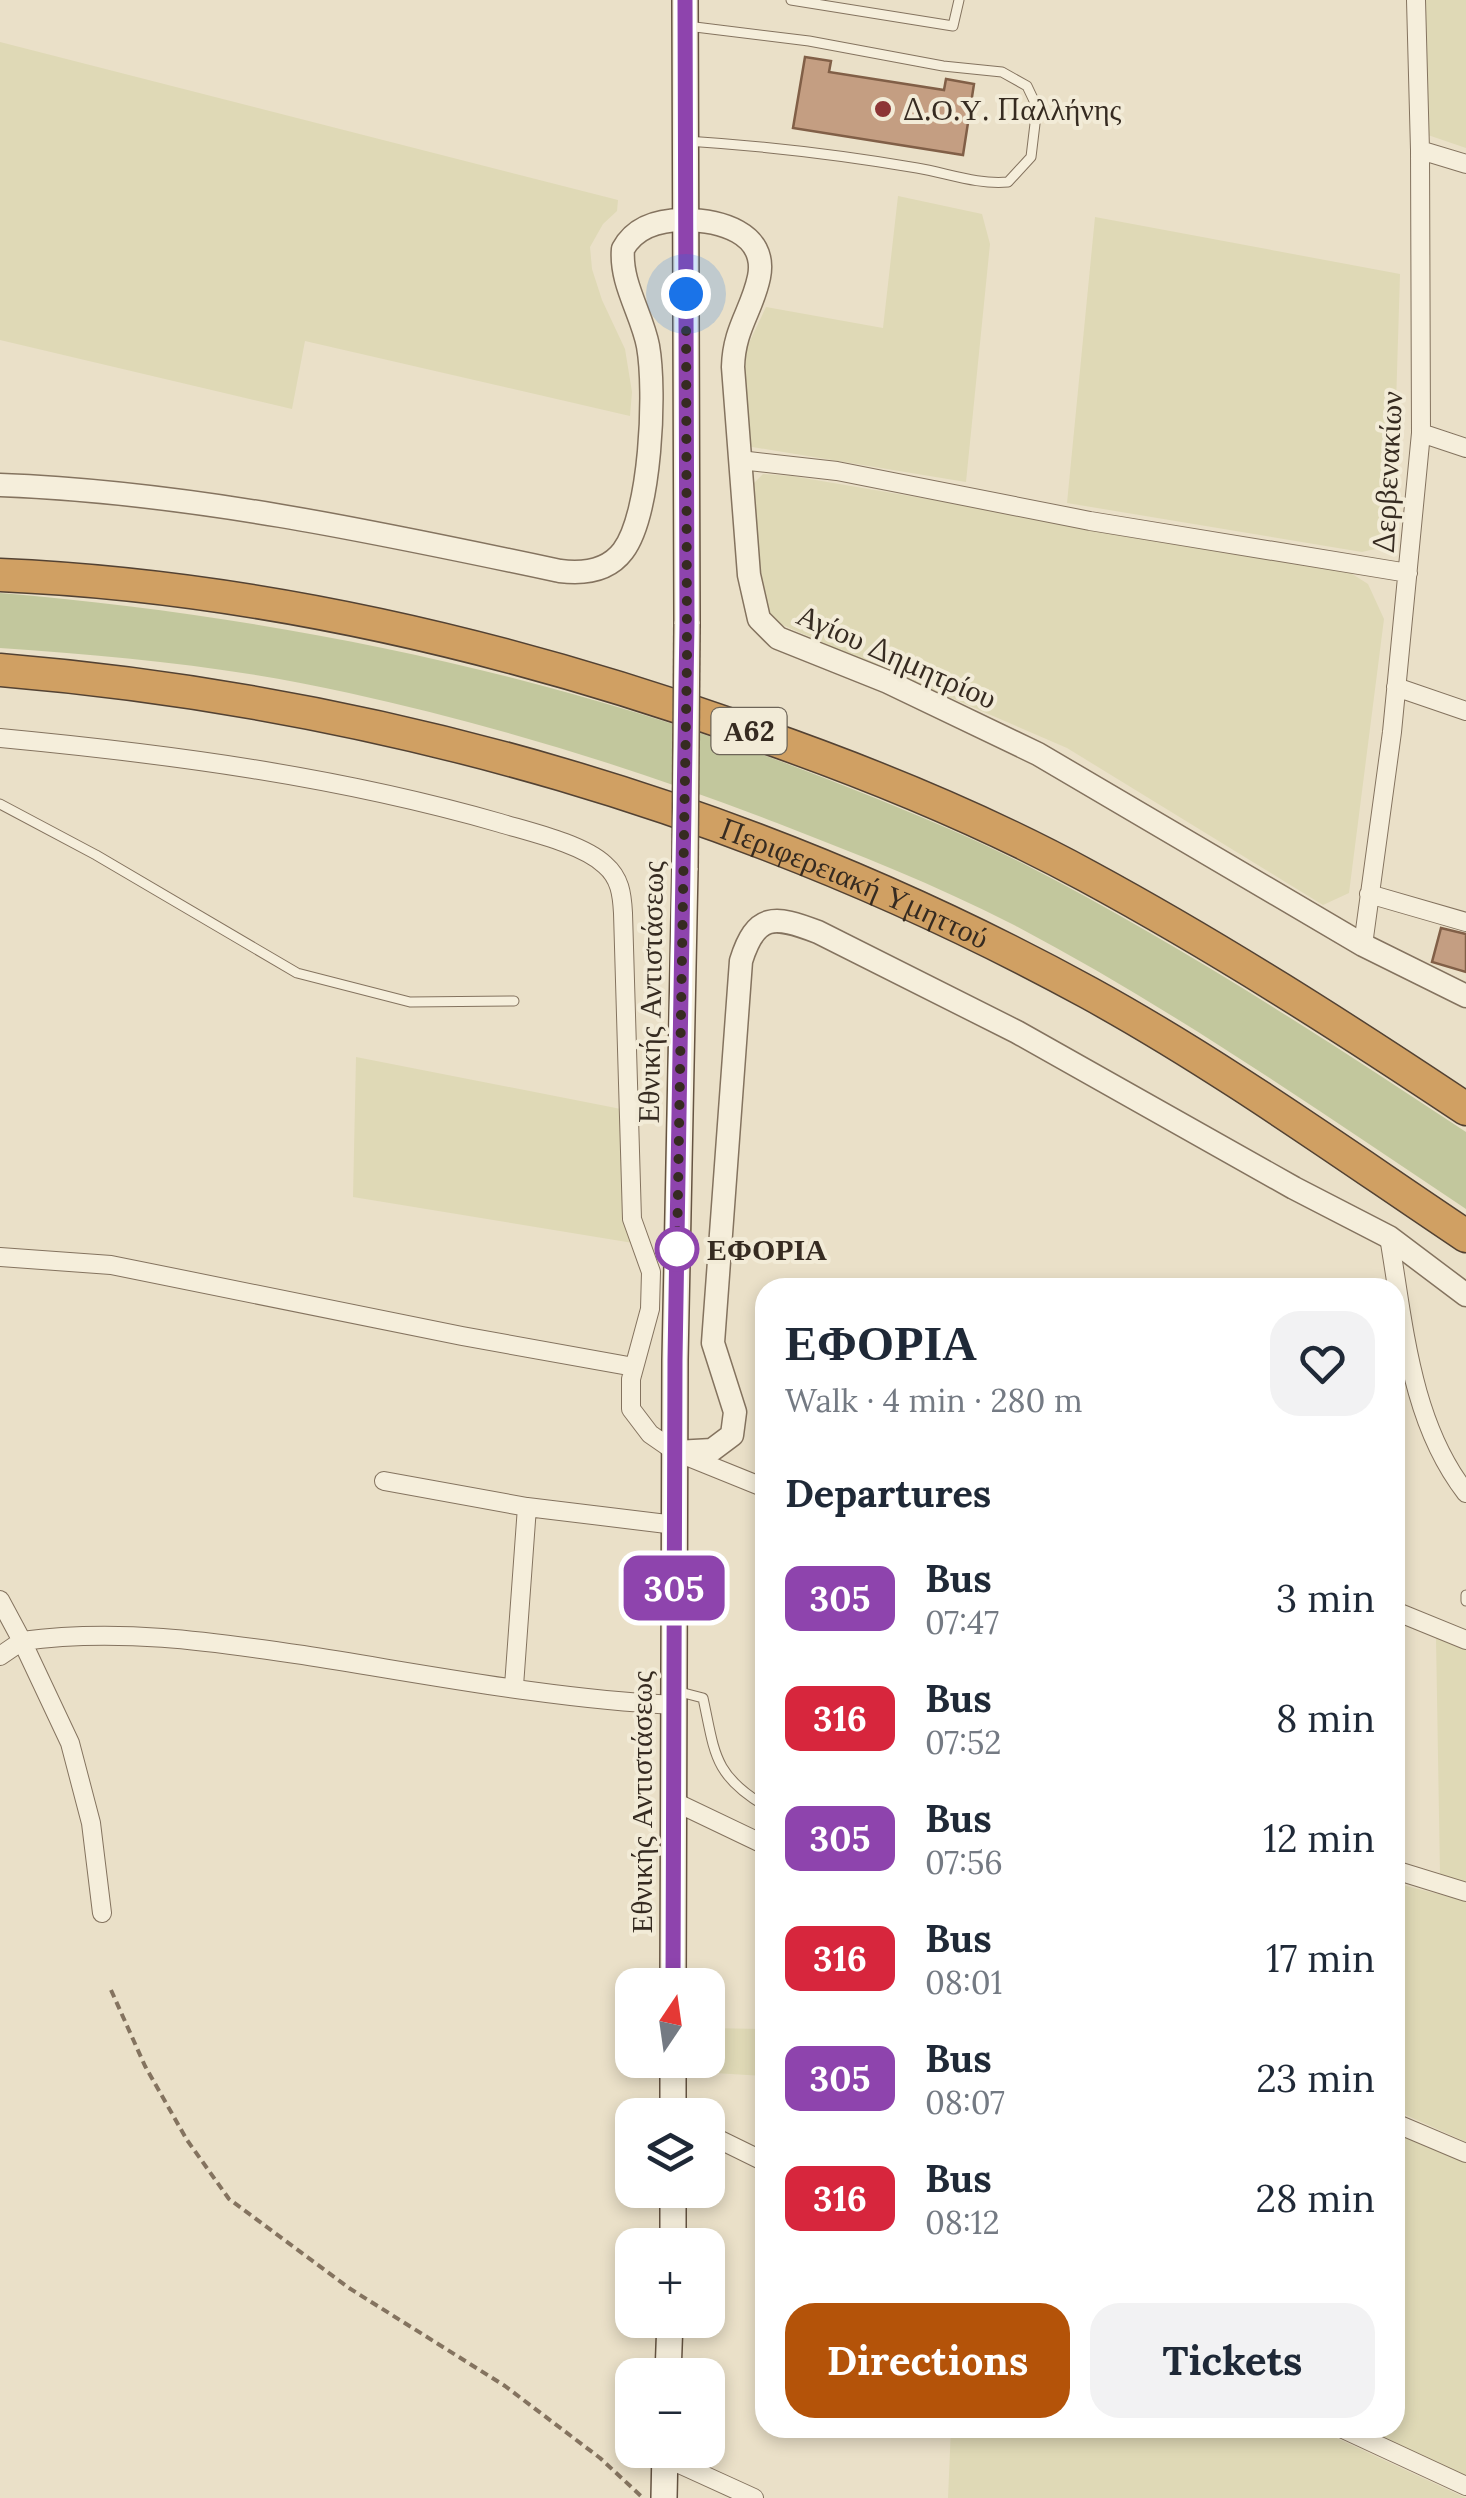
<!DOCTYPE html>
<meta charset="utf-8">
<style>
body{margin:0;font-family:Lora,serif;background:#f2f2f3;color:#1f2937;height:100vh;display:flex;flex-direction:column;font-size:38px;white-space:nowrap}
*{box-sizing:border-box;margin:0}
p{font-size:32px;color:#747a83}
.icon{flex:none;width:55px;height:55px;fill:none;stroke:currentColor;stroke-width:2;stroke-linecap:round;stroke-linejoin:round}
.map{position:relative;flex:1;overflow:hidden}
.sheet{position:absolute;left:755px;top:1278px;width:650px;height:1160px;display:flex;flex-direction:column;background:#fff;border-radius:30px;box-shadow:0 5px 15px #0003}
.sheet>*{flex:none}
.badge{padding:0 20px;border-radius:15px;font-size:35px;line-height:65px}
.needle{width:65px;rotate:13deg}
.fabs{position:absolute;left:615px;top:1968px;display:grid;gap:20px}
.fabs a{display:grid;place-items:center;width:110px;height:110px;border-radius:20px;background:#fff;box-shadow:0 5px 15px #0003;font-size:50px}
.you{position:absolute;width:50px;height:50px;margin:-25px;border:8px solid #fff;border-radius:50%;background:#1a73e8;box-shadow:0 0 0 15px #1a73e833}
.map>.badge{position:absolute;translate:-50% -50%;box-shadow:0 0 0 5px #fff}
h2{padding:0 30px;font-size:38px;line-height:90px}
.round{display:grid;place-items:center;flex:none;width:105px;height:105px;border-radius:30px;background:#f2f2f3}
.summary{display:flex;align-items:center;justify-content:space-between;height:170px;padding:0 30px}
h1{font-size:48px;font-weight:800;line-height:75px}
.cta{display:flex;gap:20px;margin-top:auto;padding:20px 30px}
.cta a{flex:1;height:115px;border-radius:30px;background:#b45309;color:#fff;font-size:40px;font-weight:800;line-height:115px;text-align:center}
.cta a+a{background:#f2f2f3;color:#1f2937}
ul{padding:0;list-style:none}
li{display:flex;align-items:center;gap:30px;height:120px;padding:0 30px}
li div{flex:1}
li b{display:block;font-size:38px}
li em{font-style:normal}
li .badge{min-width:110px;font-weight:700;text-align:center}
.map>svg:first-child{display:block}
</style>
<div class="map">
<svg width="1466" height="2498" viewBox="0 0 1466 2498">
<rect width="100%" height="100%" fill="#eae0c8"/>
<path fill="#dfd9b6" d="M 1426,0 L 1466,0 L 1466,148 L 1425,134 Z
M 0,42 L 618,200 L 617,211 L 603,224 L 590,247 L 592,269 L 602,300 L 625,349 L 632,392 L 630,416 L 305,341 L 292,409 L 0,340 Z
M 898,196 L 982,214 L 990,244 L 966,482 L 746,446 L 741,360 L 766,307 L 883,328 Z
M 1095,217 L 1400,274 L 1393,503 L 1388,532 L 1379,548 L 1362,552 L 1067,503 Z
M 763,474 L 792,476 L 1346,570 L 1368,584 L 1384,619 L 1349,893 L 1323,905 L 1067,748 L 771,620 L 763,608 L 751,497 L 754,483 Z
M 356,1057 L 621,1109 L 633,1243 L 353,1197 Z
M 1436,1638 L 1466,1648 L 1466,1883 L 1440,1874 Z
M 1395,1883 L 1466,1901 L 1466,2142 L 1399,2112 Z
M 708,2028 L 765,2029 L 765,2076 L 698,2072 L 698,2060 L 708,2060 Z
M 1395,2131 L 1466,2163 L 1466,2477 L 1360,2428 L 1395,2428 Z
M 951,2428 L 1315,2428 L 1466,2498 L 948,2498 Z"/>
<path fill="#c2c79d" d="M 0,593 C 284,617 562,675 827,779 C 893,805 961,832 1024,864 C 1178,943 1322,1037 1466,1132 L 1466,1209 C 1318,1110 1170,1007 1012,924 C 936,885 857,854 777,823 C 638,769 494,725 349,693 C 235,667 116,656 0,648 Z"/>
<path fill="#c49e82" stroke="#815f47" stroke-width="2.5" d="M 805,57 L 831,61 L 829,72 L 944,90 L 946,79 L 974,84 L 963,155 L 793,128 Z
M 1441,928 L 1466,934 L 1466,972 L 1432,962 Z"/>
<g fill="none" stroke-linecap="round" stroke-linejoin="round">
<g stroke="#84735f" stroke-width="11">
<path id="service" d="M 791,0 L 953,26 L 959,0
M 687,26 L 809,41 L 943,66 L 1002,72 L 1027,86 L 1037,107 L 1031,157 L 1008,182 C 978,185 947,173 917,168 C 841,155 764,146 687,141
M 0,804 L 96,855 L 297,973 L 410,1002 L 514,1001
M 1466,1595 L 1466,1601
M 676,1691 L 703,1698 C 715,1753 713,1775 765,1806"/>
</g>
<g stroke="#84735f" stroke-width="20">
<path id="minor" d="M 1420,150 L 1466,164
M 1421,433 L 1466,448
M 740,460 L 837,471 L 1090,521 L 1408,573
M 1396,687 L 1466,711
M 0,738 C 169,754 336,776 500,823 C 530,832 583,844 605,865 C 620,878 622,894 623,913 L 632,1219 L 651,1272 L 650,1309 L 631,1379 L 631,1409 L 650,1434 L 676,1452 L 765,1488
M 1369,894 L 1466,922
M 1363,945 L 1392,732 L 1421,433 L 1420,150 L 1416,0
M 1389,1237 C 1404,1324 1410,1421 1466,1493
M 0,1257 L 111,1265 L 462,1336 L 634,1367
M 384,1481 L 527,1507 L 675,1525
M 0,1600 L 22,1641 C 117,1628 208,1641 303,1655 C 425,1674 550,1699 674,1705
M 1395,1611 L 1466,1640
M 0,1656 L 22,1641 L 70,1743 L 91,1823 L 102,1913
M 514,1686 L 527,1507
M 673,1801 L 765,1845
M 1395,1870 L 1466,1892
M 1395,2123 L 1466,2153
M 708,2134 L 765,2162
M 1341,2428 L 1466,2486
M 664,2457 L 754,2498"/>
</g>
<g stroke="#84735f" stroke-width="25">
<path id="tertiary" d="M 0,485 C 188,492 376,532 560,571 C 584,574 608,571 623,551 C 651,514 656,391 648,346 C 642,314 620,283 623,249 C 635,227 659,220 684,220 C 718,220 768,232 759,277 C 752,311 734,328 733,367 L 749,575 L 759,619 L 778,638 L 888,682 L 1038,754 L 1363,945 L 1466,996
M 676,1452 L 712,1450 L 732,1435 L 735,1412 L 713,1343 L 741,961 C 756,913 774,915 818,932 L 1017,1032 L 1294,1188 L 1389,1237 L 1466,1295"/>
</g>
<g stroke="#665442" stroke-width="28">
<path id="secondary" d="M 685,0 L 687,624
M 673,1985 L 675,1360 L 685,868
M 673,2115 L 673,2060
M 673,2245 L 673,2190
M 668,2375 L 670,2320
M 664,2498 L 665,2450"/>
</g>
<g stroke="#534233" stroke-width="35">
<g id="motorway">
<path d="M 0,575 C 251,586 501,644 737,727 C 857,768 975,815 1087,876 C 1218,947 1343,1027 1466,1109"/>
<path id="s1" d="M 0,670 C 382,702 753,809 1089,993 C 1220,1065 1342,1153 1466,1236"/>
</g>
</g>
<path stroke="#84735f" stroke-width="4" stroke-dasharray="8 5" stroke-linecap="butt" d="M 111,1990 L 145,2066 L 187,2140 L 229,2199 L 349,2288 L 505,2386 L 600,2458 L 641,2496"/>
<use href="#service" stroke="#f5eedb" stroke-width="9"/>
<use href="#minor" stroke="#f5eedb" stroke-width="18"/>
<use href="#tertiary" stroke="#f5eedb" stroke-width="22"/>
<use href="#secondary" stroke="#f5eedb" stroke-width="25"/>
<use href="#motorway" stroke="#d0a063" stroke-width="32"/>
<g stroke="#665442" stroke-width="28" stroke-linecap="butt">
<path id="secondary-bridge" d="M 685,868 L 687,624"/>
</g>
<use href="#secondary-bridge" stroke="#f5eedb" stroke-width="25"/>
</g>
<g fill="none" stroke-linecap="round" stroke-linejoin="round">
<g stroke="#fff" stroke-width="22">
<path id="line" d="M 673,1985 L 675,1360 L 687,624 L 685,0"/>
</g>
<use href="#line" stroke="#8e44ad" stroke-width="15"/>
<path stroke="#362b21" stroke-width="10" stroke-dasharray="0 18" d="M 677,1249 L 687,659 L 686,294"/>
</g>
<circle fill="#8d3535" stroke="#f2ebd7" stroke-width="4" cx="883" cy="109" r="10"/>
<circle fill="#fff" stroke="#8e44ad" stroke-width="5" cx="677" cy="1249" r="20"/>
<g text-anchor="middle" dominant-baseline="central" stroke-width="8" stroke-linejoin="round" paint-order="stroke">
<rect fill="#f2ebd7" stroke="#6e6558" stroke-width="2.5" x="711.5" y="708" width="75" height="46" rx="8"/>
<g font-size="28" font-weight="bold" fill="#362b21">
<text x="749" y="731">Α62</text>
</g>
<g font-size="30" fill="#362b21" stroke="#f2ebd7" text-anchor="start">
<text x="903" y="109">Δ.Ο.Υ. Παλλήνης</text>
</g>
<g font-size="30" fill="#362b21" stroke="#f2ebd7">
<text transform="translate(1387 472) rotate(-87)">Δερβενακίων</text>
<text transform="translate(897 656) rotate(24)">Αγίου Δημητρίου</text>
<text stroke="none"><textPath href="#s1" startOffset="885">Περιφερειακή Υμηττού</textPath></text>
<text transform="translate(650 992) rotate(-89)">Εθνικής Αντιστάσεως</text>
<text transform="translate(641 1802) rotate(-90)">Εθνικής Αντιστάσεως</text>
</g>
<g font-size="30" font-weight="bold" fill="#362b21" stroke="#f2ebd7" text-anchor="start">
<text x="707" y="1249">ΕΦΟΡΙΑ</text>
</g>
</g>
</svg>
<div class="fabs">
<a><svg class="needle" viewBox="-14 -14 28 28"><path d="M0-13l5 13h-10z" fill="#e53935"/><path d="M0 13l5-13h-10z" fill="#747a83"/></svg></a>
<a><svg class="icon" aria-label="layers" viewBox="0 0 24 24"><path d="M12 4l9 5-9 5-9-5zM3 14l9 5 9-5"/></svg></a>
<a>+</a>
<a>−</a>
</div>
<div class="you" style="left:686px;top:294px"></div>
<b class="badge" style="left:674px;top:1588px;background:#8e44ad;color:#fff">305</b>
<section class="sheet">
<div class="summary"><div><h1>ΕΦΟΡΙΑ</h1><p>Walk · 4 min · 280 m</p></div><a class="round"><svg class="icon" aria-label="heart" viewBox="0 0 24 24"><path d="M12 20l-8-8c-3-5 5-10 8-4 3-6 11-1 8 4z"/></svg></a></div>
<h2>Departures</h2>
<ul>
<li><span class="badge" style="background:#8e44ad;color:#fff">305</span><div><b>Bus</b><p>07:47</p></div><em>3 min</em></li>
<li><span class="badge" style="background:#d7263d;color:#fff">316</span><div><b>Bus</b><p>07:52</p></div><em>8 min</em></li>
<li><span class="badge" style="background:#8e44ad;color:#fff">305</span><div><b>Bus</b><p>07:56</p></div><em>12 min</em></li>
<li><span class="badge" style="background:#d7263d;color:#fff">316</span><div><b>Bus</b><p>08:01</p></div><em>17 min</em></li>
<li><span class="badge" style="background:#8e44ad;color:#fff">305</span><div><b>Bus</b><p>08:07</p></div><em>23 min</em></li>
<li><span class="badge" style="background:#d7263d;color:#fff">316</span><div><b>Bus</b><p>08:12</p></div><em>28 min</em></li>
</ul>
<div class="cta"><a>Directions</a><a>Tickets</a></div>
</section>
</div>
